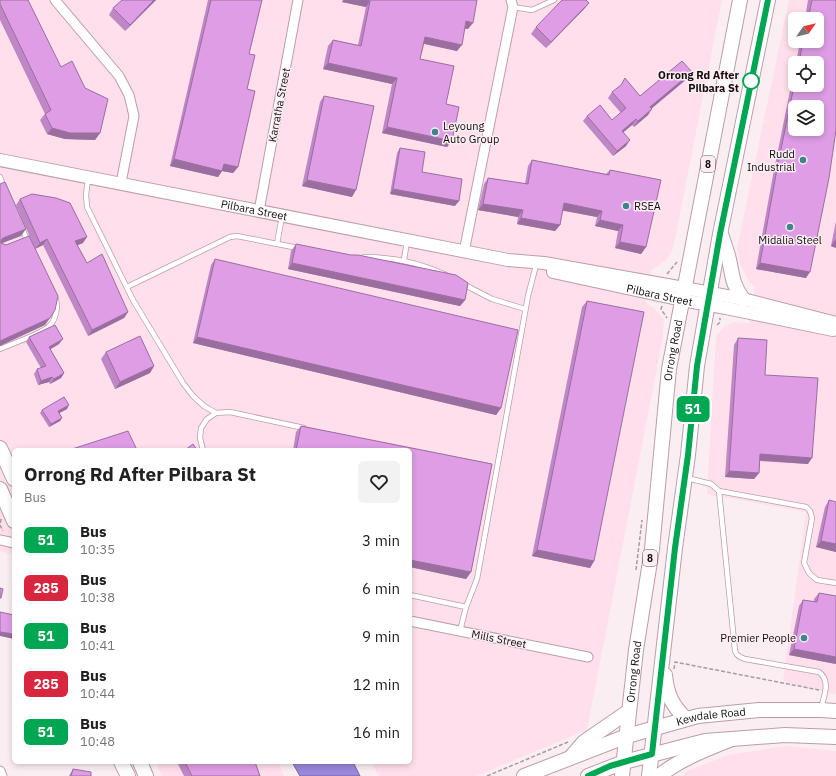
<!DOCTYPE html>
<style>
body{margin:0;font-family:"IBM Plex Sans",sans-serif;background:#f2f2f2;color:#202124;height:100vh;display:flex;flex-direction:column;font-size:15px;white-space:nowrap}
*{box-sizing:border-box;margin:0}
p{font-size:13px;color:#757577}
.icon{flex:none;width:22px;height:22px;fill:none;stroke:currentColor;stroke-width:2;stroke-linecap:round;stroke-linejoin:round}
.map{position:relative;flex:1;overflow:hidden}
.panel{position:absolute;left:12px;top:448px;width:400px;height:316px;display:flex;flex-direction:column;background:#fff;border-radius:6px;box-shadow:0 2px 6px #0003}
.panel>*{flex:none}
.badge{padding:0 8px;border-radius:6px;font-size:14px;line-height:26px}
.needle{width:26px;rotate:56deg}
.buttons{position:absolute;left:788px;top:12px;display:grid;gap:8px}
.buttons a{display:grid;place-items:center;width:36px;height:36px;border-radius:6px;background:#fff;box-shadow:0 2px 6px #0003;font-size:20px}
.map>.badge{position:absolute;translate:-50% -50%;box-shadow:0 0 0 2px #fff}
.round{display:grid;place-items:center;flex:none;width:42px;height:42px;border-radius:6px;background:#f2f2f2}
.summary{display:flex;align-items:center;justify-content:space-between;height:68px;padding:0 12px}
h1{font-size:19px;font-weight:700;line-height:30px}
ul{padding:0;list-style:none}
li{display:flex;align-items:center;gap:12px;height:48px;padding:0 12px}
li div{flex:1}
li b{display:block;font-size:15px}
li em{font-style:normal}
li .badge{min-width:44px;font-weight:700;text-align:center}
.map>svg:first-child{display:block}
</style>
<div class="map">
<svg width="836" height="776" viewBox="0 0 836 776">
<rect width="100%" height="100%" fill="#fbeef3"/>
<path fill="#ffdfeb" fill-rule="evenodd" d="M 0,0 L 722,0 L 673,249 L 666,260 L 651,271 L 646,303 L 655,309 L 664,320 L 663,336 L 587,730 L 476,776 L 379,776 L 371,762 L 410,762 L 410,450 L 14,450 L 14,555 L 0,551 Z
M 789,0 L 836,0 L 836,694 L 811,689 L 783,681 L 806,512 L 707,494 L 716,336 L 724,327 L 734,322 L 749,323 L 755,287 L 749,281 L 740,264 L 737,248 ZM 795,19 L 817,19 L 817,41 L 795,41 ZM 795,63 L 817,63 L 817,85 L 795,85 ZM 795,107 L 817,107 L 817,129 L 795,129 Z
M 786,746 L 836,751 L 836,776 L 684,776 L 685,772 L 728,755 Z
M 156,762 L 278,762 L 284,776 L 162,776 Z"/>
<path fill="#9b87db" stroke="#73629e" d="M 292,762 L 353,762 L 360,776 L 300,776 Z"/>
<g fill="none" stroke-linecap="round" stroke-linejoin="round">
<g stroke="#bb9ea9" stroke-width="6">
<path id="service" d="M 513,7 L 532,10 L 554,0
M 0,177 L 4,189
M 88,179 L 86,195 L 87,207 L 133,300 L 183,383 L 193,396 L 204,406 L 216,413
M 21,226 L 28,242
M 277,244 L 282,216
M 364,257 C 394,257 420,263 446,275
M 404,260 L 407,241
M 463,284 L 492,299 L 525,309
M 127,287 L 230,237 L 237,236 L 298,248
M 0,349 C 14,343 35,336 47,328 C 56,322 59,306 55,297
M 203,450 L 200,438 L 201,428 L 207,419 L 216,413 L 230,412 L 304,428
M 687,478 L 711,484 L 719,491 L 735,651 C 737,656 740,657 745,659 L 819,672 C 831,681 824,696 821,708
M 719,491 L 806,507 L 810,511 L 812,518 L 804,563 L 809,573 L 817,580 L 836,583
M 410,595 L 466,607
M 460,631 L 466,607 L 477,579 L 528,296 L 535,269"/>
</g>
<g stroke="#bb9ea9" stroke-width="11">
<path id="minor" d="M 55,0 L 119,76 L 129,95 L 134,116 L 121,183
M 259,211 L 298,0
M 464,252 L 513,7 L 511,0
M 0,540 L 14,543
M 410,621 L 588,657
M 0,771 L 2,776"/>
</g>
<g stroke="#bb9ea9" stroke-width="14">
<g id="secondary">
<path id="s1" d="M 0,160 L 508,260 L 544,263 L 684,288 L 743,299 L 836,323"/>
<path id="s2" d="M 553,272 L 682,300 L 726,308 L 833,330"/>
</g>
</g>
<g stroke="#bb9ea9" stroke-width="16">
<g id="primary">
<path d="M 0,448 L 14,479"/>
<path d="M 0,489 L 14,521"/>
<path d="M 121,762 L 128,776"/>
<path d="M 140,762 L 146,776"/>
<path id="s3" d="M 524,776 L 627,736 L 698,716 L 759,710 L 821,710 L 836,711"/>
<path d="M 588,776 L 624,762 L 705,741 L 785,735 L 836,737"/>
</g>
</g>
<g stroke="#bb9ea9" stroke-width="16">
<g id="trunk">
<path d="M 721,234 C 723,240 725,246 727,252 C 733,271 730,282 743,299"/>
<path d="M 665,675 C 667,695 672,705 686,719"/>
<path d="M 570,758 L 584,742 L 629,711"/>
<path id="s4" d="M 622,776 L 636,650 L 652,549 L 669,369 L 740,0"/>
<path d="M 649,776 L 675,548 L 688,455 L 697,366 L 720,234 L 768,0"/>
<path d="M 659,776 C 680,759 707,749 732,739"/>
</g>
</g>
<path stroke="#a79ba0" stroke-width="1.5" stroke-dasharray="4 2" stroke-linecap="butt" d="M 667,274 L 677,262
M 662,306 L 661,309 L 667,318
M 717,325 L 720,322 L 720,318
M 1,519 L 0,525 L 3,531
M 636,570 L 642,520
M 674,669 L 675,662 L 819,690
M 487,776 L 568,742"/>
<use href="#service" stroke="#fff" stroke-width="4.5"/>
<use href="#minor" stroke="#fff" stroke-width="9"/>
<use href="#secondary" stroke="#fff" stroke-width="12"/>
<use href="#primary" stroke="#fff" stroke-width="14"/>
<use href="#trunk" stroke="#fff" stroke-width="14"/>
</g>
<path fill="#bf87c5" d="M 0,0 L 61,67 L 100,133 L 95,140 L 65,139 L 47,134 L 40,120 L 45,114 L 0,20 Z
M 122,0 L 156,0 L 125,31 L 109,15 L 113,8 Z
M 208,0 L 262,0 L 249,54 L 247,89 L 238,167 L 233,173 L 222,171 L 218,177 L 170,166 Z
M 343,0 L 477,0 L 468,29 L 465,28 L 457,51 L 424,44 L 420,59 L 446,104 L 452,141 L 447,147 L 382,133 L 392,84 L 323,69 L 328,46 L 333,40 L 358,45 L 366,7 L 342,2 Z
M 808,0 L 836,0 L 806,278 L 756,269 L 773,175 L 795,66 L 795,85 L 817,63 L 796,63 L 800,41 L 817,41 L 817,19 L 805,19 Z
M 589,3 L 584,9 L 546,48 L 531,34 L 536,27 Z
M 692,72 L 688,78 L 651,109 L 648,115 L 634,127 L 632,125 L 623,132 L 626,146 L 613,156 L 583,121 L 587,116 L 612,120 L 621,113 L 608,98 L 612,92 L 640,96 Z
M 324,96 L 352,197 L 302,186 L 320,102 Z
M 400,148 L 422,172 L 455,206 L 390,194 L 397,153 Z
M 532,160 L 606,174 L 610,170 L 646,247 L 641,254 L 615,248 L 618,231 L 595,226 L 597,217 L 562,210 L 560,225 L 555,231 L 517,224 L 518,217 L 478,210 L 484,184 L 488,178 L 525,184 L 528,166 Z
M 20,199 L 83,243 L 77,245 L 87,263 L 128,312 L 124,318 L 88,336 L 43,245 L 35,249 L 16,205 Z
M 836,221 L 836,248 L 831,246 Z
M 296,244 L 465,300 L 460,306 L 288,269 L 291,251 Z
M 215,259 L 501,408 L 496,415 L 193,343 L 211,265 Z
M 587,301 L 594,561 L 590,568 L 532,556 L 582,307 Z
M 29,337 L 59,344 L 50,349 L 64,373 L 61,378 L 50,384 L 49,382 L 38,385 L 34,374 L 37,369 L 41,368 L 26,342 Z
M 738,338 L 765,375 L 808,464 L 760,461 L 759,473 L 754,479 L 725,477 L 734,345 Z
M 106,352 L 154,366 L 150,373 L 115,389 L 101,359 Z
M 67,409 L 59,413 L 62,418 L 60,421 L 49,427 L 40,413 L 42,410 Z
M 301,426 L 492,464 L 471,572 L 466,579 L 410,567 L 410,450 L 293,450 L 296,432 Z
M 829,500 L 836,552 L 816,547 L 825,507 Z
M 819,593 L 836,596 L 836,664 L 789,655 L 799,606 L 803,600 L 814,602 L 814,599 Z
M 177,762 L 255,762 L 260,776 L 184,776 Z
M 73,769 L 91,776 L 69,776 L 70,774 Z"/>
<path fill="#9b6ea0" d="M 154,0 L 156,0 L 125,31 L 130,25 Z
M 344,0 L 366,0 L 370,1 L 366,7 L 342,2 Z
M 589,3 L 584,9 L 546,48 L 551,42 Z
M 466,21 L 473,23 L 468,29 L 462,28 Z
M 425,37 L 462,45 L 457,51 L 421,43 Z
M 328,63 L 397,78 L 392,84 L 323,69 Z
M 692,72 L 688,78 L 646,113 L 650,107 Z
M 652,109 L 648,115 L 634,127 L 638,121 Z
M 636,119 L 632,125 L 618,137 L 622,131 Z
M 387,127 L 452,141 L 447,147 L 382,133 Z
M 52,128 L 100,133 L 95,140 L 65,139 L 47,134 Z
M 630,140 L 626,146 L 613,156 L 617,151 Z
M 174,159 L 224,164 L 238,167 L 233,173 L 222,171 L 218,177 L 170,166 Z
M 307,180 L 356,190 L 352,197 L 302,186 Z
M 393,189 L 459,201 L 455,206 L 390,194 Z
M 564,203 L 602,211 L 597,217 L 559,210 Z
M 483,204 L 523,210 L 518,217 L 478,210 Z
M 521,218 L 560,225 L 555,231 L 517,224 Z
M 600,220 L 623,225 L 618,231 L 595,226 Z
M 26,229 L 21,236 L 0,244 L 0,242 L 3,238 Z
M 87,237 L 83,243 L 71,248 L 75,241 Z
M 47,239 L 43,245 L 35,249 L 40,243 Z
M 835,240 L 836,240 L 836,248 L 831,246 Z
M 620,242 L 646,247 L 641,254 L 615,248 Z
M 292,263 L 465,300 L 460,306 L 288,269 Z
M 760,263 L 810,272 L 806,278 L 756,269 Z
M 128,312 L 124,318 L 88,336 L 92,330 Z
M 50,318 L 45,325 L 0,346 L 0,341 Z
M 197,337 L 501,408 L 496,415 L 193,343 Z
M 63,339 L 59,344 L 46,352 L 49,347 Z
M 154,366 L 150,373 L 115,389 L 120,382 Z
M 64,373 L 61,378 L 50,384 L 54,379 Z
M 52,377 L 49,382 L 38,385 L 41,381 Z
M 69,405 L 67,409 L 56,415 L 58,411 Z
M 62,418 L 60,421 L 49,427 L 51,424 Z
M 760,454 L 812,458 L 808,464 L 755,460 Z
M 729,471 L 759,473 L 754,479 L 725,477 Z
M 821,541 L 836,544 L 836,552 L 816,547 Z
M 537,550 L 594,561 L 590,568 L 532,556 Z
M 410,560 L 471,572 L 466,579 L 410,567 Z
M 0,632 L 14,634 L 14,639 L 0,636 Z
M 794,649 L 836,657 L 836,664 L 789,655 Z"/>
<path fill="#de9de5" stroke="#9b6ea0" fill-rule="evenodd" d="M 0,0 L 28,0 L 61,67 L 72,61 L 85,88 L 108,99 L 100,133 L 70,133 L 52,128 L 45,114 L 51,110 L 0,4 Z
M 122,0 L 154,0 L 130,25 L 113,8 Z
M 211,0 L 262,0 L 249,54 L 255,55 L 247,89 L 255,91 L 238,167 L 224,164 L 222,171 L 174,159 Z
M 366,0 L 477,0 L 473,23 L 466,21 L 462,45 L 425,37 L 420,59 L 454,66 L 446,104 L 459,107 L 452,141 L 387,127 L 397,78 L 328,63 L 333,40 L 361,46 L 370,1 Z
M 562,0 L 586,0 L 589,3 L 551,42 L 536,27 Z
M 812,0 L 836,0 L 836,130 L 829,178 L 810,272 L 760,263 L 777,169 L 795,81 L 795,85 L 817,85 L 817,63 L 799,63 L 803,41 L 817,41 L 817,19 L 808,19 ZM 795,107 L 817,107 L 817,129 L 795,129 Z
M 682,61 L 692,72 L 650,107 L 652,109 L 638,121 L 636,119 L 622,131 L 630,140 L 617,151 L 587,116 L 600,105 L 612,120 L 626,108 L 612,92 L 621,85 L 625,78 L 640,96 Z
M 324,96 L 374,106 L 356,190 L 307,180 Z
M 400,148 L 425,152 L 422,172 L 462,179 L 459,201 L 393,189 Z
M 532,160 L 609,175 L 610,170 L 661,180 L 646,247 L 620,242 L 623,225 L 600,220 L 602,211 L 564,203 L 560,225 L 521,218 L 523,210 L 483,204 L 488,178 L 528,184 Z
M 5,182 L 26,229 L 3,238 L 1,240 L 1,243 L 6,245 L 29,236 L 58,296 L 55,310 L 50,318 L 0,341 L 0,184 Z
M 32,194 L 56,198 L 70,203 L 87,237 L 75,241 L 87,263 L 102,254 L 128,312 L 92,330 L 47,239 L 40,243 L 20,199 Z
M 296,244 L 351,255 L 358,255 L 456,275 L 468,283 L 465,300 L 292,263 Z
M 215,259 L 518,330 L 501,408 L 197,337 Z
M 587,301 L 644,312 L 594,561 L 537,550 Z
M 55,325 L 63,339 L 49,347 L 64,373 L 54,379 L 52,377 L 41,381 L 37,369 L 46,366 L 29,337 Z
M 140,336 L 154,366 L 120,382 L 106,352 Z
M 738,338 L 767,340 L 765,375 L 818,378 L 812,458 L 760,454 L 759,473 L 729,471 Z
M 64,397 L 69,405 L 58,411 L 62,418 L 51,424 L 42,410 Z
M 301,426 L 492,464 L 471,572 L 410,560 L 410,450 L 296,450 Z
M 128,431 L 137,450 L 69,450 Z
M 193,444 L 197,450 L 185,450 Z
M 829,500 L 836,502 L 836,544 L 821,541 Z
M 0,588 L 3,589 L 1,598 L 0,598 Z
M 819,593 L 836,596 L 836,657 L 794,649 L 803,600 L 817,602 Z
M 0,612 L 14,615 L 14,634 L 0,632 Z
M 185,762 L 255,762 L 260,776 L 192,776 Z
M 73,769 L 91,772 L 91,776 L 71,776 Z"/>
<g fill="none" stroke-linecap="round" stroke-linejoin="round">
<g stroke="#fff" stroke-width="9">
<path id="line" d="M 588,776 L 610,766 L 652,754 L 675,548 L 688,455 L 697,366 L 720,234 L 768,0"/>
</g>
<use href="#line" stroke="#00a651" stroke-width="6"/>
</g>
<circle fill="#fff" stroke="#00a651" stroke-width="2" cx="751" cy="81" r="8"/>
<g fill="#3d858c" stroke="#fbeef3" stroke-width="1.5">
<circle cx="435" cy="132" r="4"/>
<circle cx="803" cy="160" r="4"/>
<circle cx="626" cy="206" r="4"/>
<circle cx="790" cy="227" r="4"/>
<circle cx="804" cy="638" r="4"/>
</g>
<g text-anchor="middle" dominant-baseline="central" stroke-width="3" stroke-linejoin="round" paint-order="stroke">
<g fill="#fbeef3" stroke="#5b5054" stroke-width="1">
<rect x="701" y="156" width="14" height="16" rx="3"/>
<rect x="643" y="550" width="14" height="16" rx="3"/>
</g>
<g font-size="10" font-weight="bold" fill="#160c10">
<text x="708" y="164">8</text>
<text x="650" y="558">8</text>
</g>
<g font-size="11" font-weight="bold" fill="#160c10" stroke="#fbeef3" text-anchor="end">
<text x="739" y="75">Orrong Rd After<tspan x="739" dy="13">Pilbara St</tspan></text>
</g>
<g font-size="11" fill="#160c10" stroke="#fbeef3">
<text transform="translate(279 105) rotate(-79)">Karratha Street</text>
<text stroke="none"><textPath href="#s1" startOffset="259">Pilbara Street</textPath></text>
<text stroke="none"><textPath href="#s2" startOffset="109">Pilbara Street</textPath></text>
<text stroke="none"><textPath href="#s4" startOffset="429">Orrong Road</textPath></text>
<text transform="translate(499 639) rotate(11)">Mills Street</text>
<text stroke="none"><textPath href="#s4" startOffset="105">Orrong Road</textPath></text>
<text stroke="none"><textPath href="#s3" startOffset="197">Kewdale Road</textPath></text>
</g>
<g font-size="11" fill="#160c10" stroke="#fbeef3" text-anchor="start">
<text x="443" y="126">Leyoung<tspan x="443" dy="13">Auto Group</tspan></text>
<text x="795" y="154" text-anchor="end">Rudd<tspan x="795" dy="13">Industrial</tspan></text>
<text x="634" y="206">RSEA</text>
<text x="790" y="240" text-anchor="middle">Midalia Steel</text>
<text x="796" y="638" text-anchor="end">Premier People</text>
</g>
</g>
</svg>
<div class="buttons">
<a><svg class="needle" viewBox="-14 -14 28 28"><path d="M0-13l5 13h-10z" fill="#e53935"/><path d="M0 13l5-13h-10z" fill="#757577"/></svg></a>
<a><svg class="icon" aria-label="locate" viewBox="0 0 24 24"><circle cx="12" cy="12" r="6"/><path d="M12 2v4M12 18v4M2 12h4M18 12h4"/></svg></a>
<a><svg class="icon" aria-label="layers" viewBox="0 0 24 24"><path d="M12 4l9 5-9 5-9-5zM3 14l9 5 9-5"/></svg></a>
</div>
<b class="badge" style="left:693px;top:409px;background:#00a651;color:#fff">51</b>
<section class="panel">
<div class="summary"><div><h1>Orrong Rd After Pilbara St</h1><p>Bus</p></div><a class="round"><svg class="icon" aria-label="heart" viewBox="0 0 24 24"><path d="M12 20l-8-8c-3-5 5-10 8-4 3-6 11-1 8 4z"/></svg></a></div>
<ul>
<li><span class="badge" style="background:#00a651;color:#fff">51</span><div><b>Bus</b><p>10:35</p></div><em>3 min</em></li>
<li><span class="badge" style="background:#d7263d;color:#fff">285</span><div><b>Bus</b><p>10:38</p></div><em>6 min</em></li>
<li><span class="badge" style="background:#00a651;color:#fff">51</span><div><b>Bus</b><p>10:41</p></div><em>9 min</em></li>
<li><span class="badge" style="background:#d7263d;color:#fff">285</span><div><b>Bus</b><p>10:44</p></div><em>12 min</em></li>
<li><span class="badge" style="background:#00a651;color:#fff">51</span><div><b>Bus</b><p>10:48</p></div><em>16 min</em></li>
</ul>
</section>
</div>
